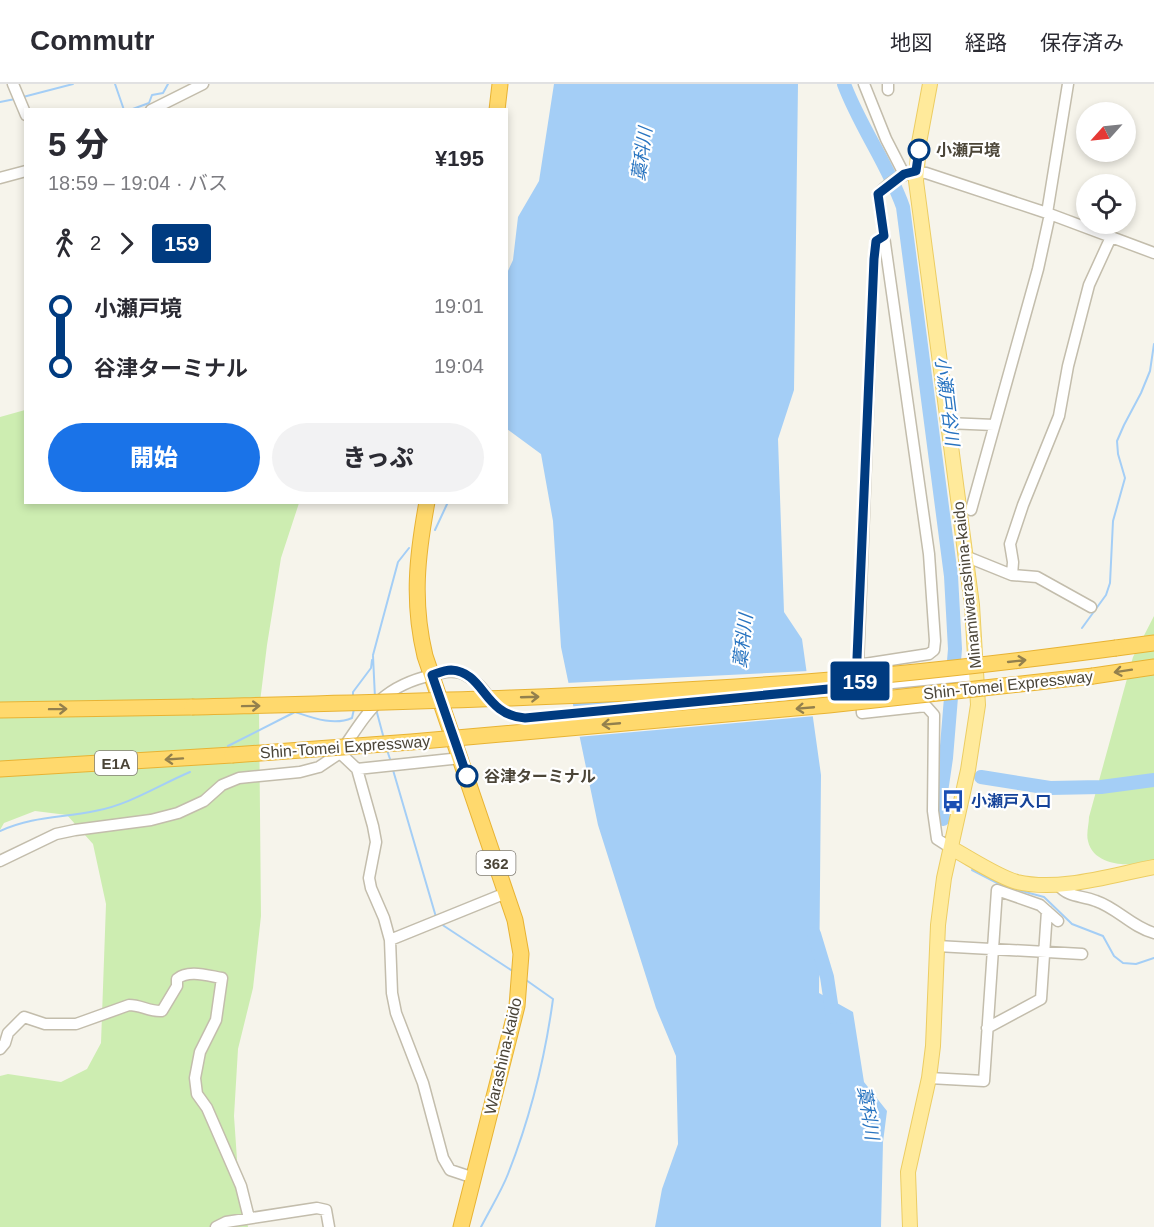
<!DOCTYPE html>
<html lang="ja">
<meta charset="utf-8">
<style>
body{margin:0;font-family:Arial,"Noto Sans JP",sans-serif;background:#f2f2f3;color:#2b2b33;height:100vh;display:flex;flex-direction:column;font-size:22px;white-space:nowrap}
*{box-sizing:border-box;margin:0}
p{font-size:20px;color:#7c7c81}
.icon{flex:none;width:33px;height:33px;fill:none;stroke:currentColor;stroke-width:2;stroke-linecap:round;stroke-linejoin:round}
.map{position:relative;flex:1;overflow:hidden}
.panel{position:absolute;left:24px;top:24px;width:484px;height:396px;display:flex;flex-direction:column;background:#fff;border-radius:0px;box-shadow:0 3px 9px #0003}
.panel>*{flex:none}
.badge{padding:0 12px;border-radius:4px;font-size:21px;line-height:39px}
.needle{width:39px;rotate:243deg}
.buttons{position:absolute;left:1076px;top:18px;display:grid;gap:12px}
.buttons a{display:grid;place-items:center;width:60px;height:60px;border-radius:50%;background:#fff;box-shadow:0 3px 9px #0003;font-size:30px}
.map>.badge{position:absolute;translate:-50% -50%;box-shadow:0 0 0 3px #fff}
.legs{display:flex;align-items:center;gap:9px;height:66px;padding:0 24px;font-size:20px}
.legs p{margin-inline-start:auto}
.headline{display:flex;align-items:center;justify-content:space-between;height:102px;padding:0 24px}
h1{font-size:33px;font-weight:800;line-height:45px}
.primary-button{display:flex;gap:12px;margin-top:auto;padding:12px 24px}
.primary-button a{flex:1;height:69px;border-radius:36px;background:#1a73e8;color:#fff;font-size:24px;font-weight:800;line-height:69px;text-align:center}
.primary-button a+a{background:#f2f2f3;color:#2b2b33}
ul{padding:0 24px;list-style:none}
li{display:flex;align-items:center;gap:21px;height:60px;font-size:22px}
li i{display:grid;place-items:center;width:9px;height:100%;margin:0 8px;background:currentColor}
li i::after{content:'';width:15px;height:15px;margin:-8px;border:4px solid;border-radius:50%;background:#fff}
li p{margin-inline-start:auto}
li:first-child i{background:linear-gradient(#0000 50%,currentColor 0)}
li:last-child i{background:linear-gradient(currentColor 50%,#0000 0)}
header{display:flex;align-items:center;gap:36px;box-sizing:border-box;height:84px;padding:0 30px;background:#fff;border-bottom:2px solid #e1e1e2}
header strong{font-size:28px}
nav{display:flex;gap:33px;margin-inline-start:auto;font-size:21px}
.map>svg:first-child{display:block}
</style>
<header>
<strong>Commutr</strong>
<nav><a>地図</a><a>経路</a><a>保存済み</a></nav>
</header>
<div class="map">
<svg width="1154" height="1143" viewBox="0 0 1154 1143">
<rect width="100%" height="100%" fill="#f6f4eb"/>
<path fill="#cdedb1" d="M 25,326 L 26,418 L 299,419 L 281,474 L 267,561 L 259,626 L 261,832 L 253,904 L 238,965 L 234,1032 L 238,1090 L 248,1143 L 0,1143 L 0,992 L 8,990 L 61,998 L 87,985 L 101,959 L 106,820 L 93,760 L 67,731 L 35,727 L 4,739 L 0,746 L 0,333 Z
M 1154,532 L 1154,779 C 1133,782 1094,784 1088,757 C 1086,750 1089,740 1089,733 L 1133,573 Z"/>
<path fill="#a4cef6" d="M 554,0 L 798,0 L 794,306 L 778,355 L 784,528 L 802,555 L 821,691 L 819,909 L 853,928 L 864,998 L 887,1027 L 883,1058 L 881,1143 L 655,1143 L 662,1105 L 678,1060 L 676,972 L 656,924 L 598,741 L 561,563 L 553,437 L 541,370 L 507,345 L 507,189 L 513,176 L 518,133 L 539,97 Z"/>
<path fill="#f6f4eb" d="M 809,587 L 812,606 L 778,608 L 570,619 L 566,599 Z
M 813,614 L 816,632 L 577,653 L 573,634 Z"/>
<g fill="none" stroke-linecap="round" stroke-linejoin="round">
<path stroke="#a4cef6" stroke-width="2" d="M 115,0 L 124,26
M 23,13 L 73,0
M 0,18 L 15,15
M 130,26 L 149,19 L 152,11 L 163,9 L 168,0
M 435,446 L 448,418
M 1082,544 L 1106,511 L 1110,499 L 1113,437 L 1125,394 L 1118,370 L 1117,357 L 1124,341 L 1141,309 L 1150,287 L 1154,260
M 373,571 L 398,478 L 409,464
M 373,572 L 375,614
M 353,613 L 353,608 L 371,584 L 372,576
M 376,625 L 384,655
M 228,662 L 295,628 C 313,634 334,642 352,634 L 354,625
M 387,666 L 391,678
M 393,686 L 436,833
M 0,747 C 33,732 61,734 95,727 C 129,721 159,701 190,688
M 972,786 L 1003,802 L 1044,813 L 1072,840 L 1103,852 L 1114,872 L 1123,879 L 1136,880 L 1154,874
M 441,840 L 514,888
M 481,1143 C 490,1125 501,1108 508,1090 C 530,1034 545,974 553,915 L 526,896"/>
<path stroke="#a4cef6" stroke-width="14" d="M 844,0 C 860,43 888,80 903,123 L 951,492 L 955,565 L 946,674 L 941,708 L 943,735
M 981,693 L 1050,704 L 1101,703 L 1154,696
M 814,850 L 827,893 L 833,933"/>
<g stroke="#c3bdac" stroke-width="13">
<path id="minor" d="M 13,0 L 26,31
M 864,0 L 886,55 L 904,90
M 888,6 L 888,0
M 151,26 L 203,0
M 0,94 L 26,87
M 1047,129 L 1068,0
M 884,152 L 876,157 L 874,175 L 858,581 L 929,570 L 934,566 L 935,557 L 929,470 L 878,110 C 892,96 906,86 926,89 L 1047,129 L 1154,169
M 947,339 L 994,341
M 971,426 L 1038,185 L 1050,130
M 965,472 L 1012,491 L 1037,493 L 1091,523
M 1012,491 L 1013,478 L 1010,460 L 1023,421 L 1059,332 L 1068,282 L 1089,201 L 1111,153
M 861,611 L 862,629 L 926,622 L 934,631 L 933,727 L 937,755 L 951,764
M 357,685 L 461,674
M 0,777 L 56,750 L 75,746 L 151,736 L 178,729 L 204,717 L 222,701 L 239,694 L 300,688 L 319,683 L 340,669
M 1058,801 C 1069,814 1081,811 1096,817 C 1117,824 1132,843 1154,849
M 390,856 L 506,809
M 937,862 L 1082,870
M 987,944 L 1041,915 L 1047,827
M 0,965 L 5,959 L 8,949 L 24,933 L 45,940 L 76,940 L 129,921 C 141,921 150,928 162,927 L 177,902 L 177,895 C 188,885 209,892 222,894 L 216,936 L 200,968 L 195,994 L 197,1010 L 207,1024 L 241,1102 L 249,1134
M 929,994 L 984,997 L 997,806 L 1040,821 L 1058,837
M 474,1094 L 450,1086 L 443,1074 L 423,999 L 396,929 L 392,909 L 390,856 L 384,834 L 371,804 L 369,794 L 376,758 L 373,742 L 357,685 L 340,669 C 368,628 380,603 432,591 C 444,588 456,585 467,592 C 493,606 488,631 525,634 L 976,591
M 216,1143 L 226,1138 L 317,1124 L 326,1126 L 329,1143"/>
</g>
<g stroke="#eccd63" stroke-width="16">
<path id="major" d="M 951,764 C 970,774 998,793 1017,798 C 1060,808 1112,791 1154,783
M 910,1143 L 908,1088 L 929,994 L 933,962 L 938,841 L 944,794 L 968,686 L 978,621 L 972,521 L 916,97 L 919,59 L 930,0"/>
</g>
<g stroke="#e8b333" stroke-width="17">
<path id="highway" d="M 497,26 L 500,0
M 427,418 C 417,472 412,518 425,572 L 515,836 L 521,870 L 517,922 L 461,1143
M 1116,564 L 1154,559
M 1093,592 L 1154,583
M 0,626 L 192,623
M 0,685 L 232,671"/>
</g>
<use href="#minor" stroke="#fff" stroke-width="10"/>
<use href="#major" stroke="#ffea9b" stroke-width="14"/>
<use href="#highway" stroke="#ffd96d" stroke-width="15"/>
<g stroke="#e8b333" stroke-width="17" stroke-linecap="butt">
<path id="highway-bridge" d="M 192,623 C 388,618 583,614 778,600 C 891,592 1004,579 1116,564
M 232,671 L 411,658 L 829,621 L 1093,592"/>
</g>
<use href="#highway-bridge" stroke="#ffd96d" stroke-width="15"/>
</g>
<defs><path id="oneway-shaft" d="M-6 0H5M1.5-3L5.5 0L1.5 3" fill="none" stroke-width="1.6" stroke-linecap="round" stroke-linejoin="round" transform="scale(1.5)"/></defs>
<g stroke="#93804d">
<use href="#oneway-shaft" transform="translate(1017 577) rotate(-6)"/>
<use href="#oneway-shaft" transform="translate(1123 587) rotate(171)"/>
<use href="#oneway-shaft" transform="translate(530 613) rotate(-2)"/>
<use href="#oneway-shaft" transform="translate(251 622) rotate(-1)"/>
<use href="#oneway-shaft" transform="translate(805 624) rotate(175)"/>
<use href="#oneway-shaft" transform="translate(58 625) rotate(-1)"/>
<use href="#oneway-shaft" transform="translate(611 640) rotate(175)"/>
<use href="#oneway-shaft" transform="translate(174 675) rotate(176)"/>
</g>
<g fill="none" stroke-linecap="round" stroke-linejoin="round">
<g stroke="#fff" stroke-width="14">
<path id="line-1" d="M 467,692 L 432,591 C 438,589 445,586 451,586 C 485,588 483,631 525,634 L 860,602 L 857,574 L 874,175 L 876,157 L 884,152 L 878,110 L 904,90 L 916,87 L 919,66"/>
</g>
<use href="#line-1" stroke="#003b80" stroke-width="9"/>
</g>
<defs>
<g id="bus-bare" transform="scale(1.8)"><path d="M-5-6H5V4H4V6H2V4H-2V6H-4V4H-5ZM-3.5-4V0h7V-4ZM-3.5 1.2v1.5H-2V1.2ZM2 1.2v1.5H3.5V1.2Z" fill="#1a4fb4" stroke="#fff" stroke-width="2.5" paint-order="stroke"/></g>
</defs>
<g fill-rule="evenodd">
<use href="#bus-bare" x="953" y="717"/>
</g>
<g fill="#fff" stroke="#003b80" stroke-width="3">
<circle cx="919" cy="66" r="10"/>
<circle cx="467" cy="692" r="10"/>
</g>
<g text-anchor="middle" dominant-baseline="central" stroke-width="4.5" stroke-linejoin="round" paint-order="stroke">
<g fill="#fff" stroke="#817d74" stroke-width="1.5">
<rect x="95" y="667" width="42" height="24" rx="4.5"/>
<rect x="476.5" y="767" width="39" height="24" rx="4.5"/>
</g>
<g font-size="15" font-weight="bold" fill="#4b4538">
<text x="116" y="679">E1A</text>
<text x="496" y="779">362</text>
</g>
<g font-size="16" font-weight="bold" fill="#4b4538" stroke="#fff" text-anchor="start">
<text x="936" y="66">小瀬戸境</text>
<text x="484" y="692">谷津ターミナル</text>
</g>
<g font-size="16" fill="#4b4538" stroke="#fff">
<text transform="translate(967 501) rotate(-96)">Minamiwarashina-kaido</text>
<text transform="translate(1008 601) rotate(-6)">Shin-Tomei Expressway</text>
<text transform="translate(345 663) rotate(-4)">Shin-Tomei Expressway</text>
<text transform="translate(503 972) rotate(-77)">Warashina-kaido</text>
</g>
<g font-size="16" font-weight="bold" fill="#164399" stroke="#fff" text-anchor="start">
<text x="971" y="717">小瀬戸入口</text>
</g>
<g font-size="18" font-style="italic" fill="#2874c0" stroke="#fff">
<text transform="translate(642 70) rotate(-82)">藁科川</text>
<text transform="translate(947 317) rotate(83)">小瀬戸谷川</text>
<text transform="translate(743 557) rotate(-83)">藁科川</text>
<text transform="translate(868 1029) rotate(81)">藁科川</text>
</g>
</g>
</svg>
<div class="buttons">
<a><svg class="needle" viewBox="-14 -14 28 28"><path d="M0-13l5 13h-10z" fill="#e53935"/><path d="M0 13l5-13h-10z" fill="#7c7c81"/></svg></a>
<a><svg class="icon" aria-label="locate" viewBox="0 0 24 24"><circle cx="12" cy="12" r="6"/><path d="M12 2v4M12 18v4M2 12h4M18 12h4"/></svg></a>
</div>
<b class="badge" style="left:860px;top:597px;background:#003b80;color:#fff">159</b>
<section class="panel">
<div class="headline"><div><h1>5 分</h1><p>18:59 – 19:04 · バス</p></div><b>¥195</b></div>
<div class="legs"><svg class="icon" aria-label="walk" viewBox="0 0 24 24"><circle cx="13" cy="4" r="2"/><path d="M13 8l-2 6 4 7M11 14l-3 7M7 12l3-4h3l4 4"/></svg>2<svg class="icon" aria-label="forward" viewBox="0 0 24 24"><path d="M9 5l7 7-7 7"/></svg><b class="badge" style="background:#003b80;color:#fff">159</b></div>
<ul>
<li><i style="color:#003b80"></i><b>小瀬戸境</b><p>19:01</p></li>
<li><i style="color:#003b80"></i><b>谷津ターミナル</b><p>19:04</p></li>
</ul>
<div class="primary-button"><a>開始</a><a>きっぷ</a></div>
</section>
</div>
